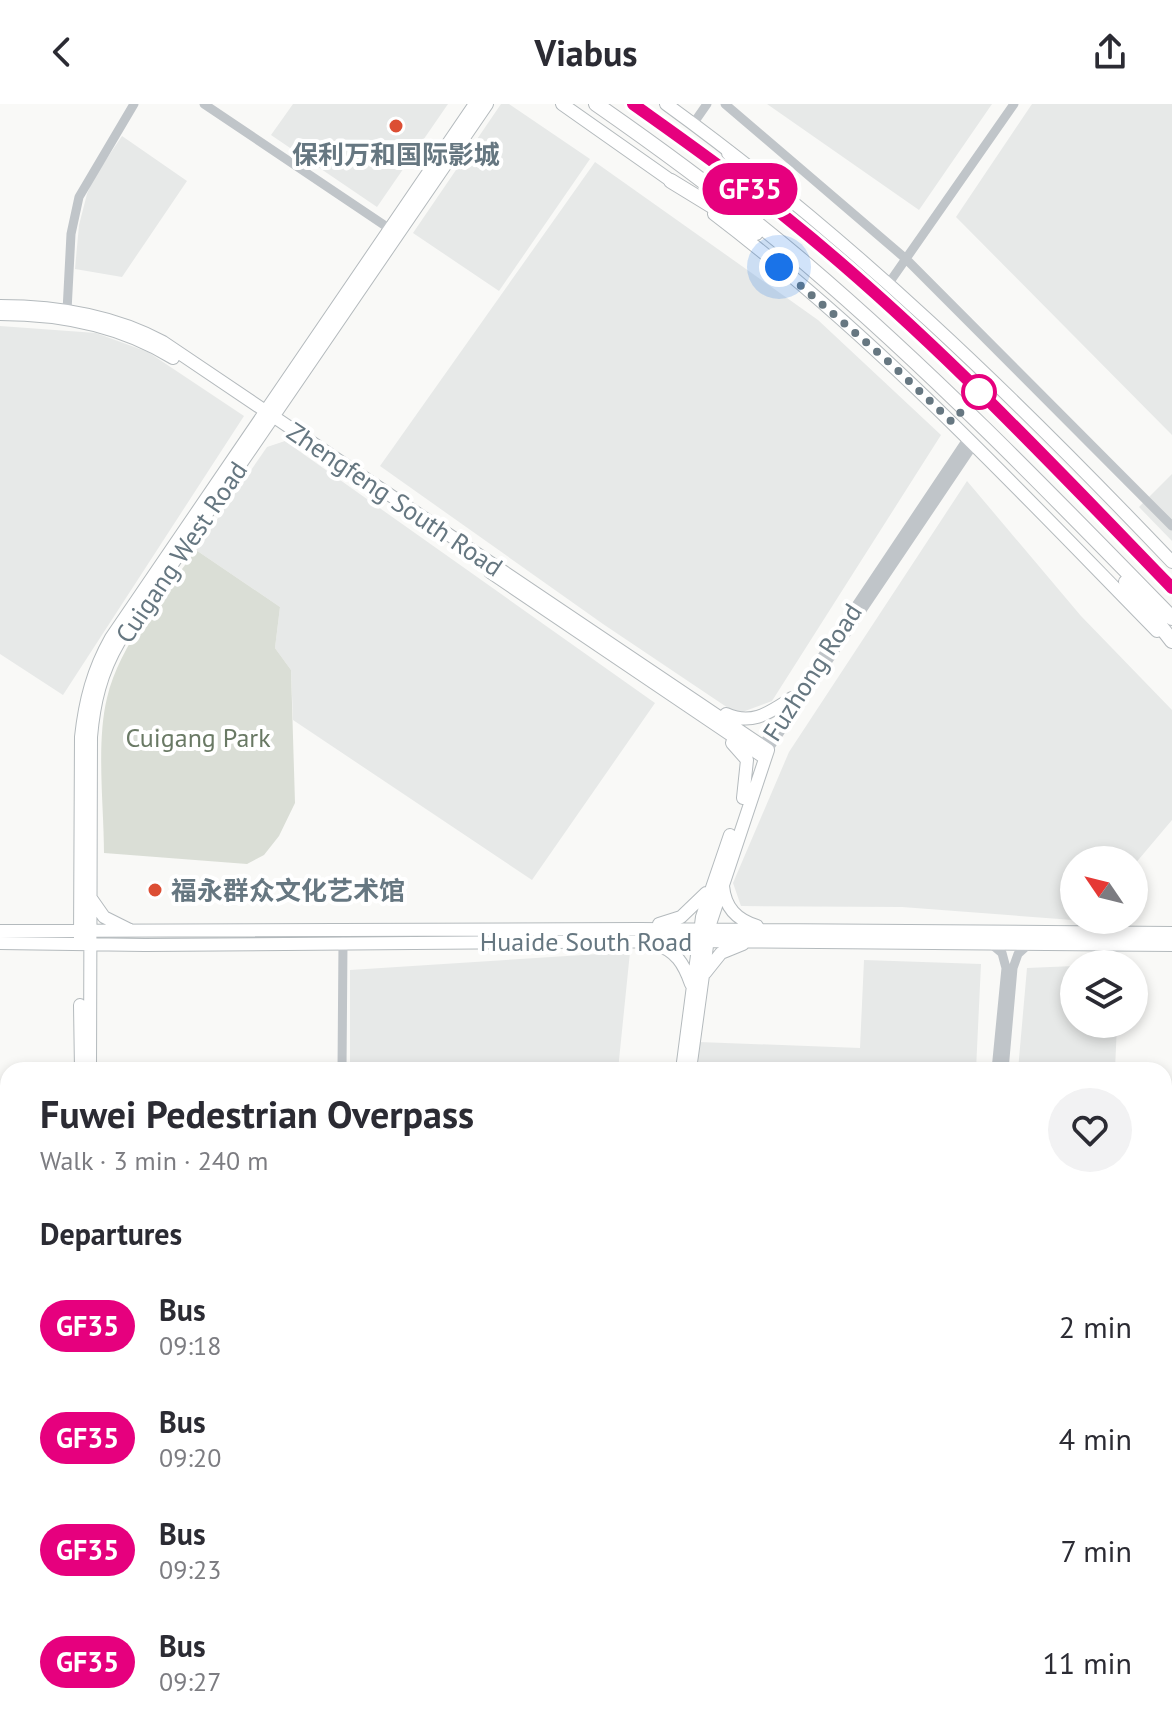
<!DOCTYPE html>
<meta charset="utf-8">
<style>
body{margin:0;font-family:"PT Sans","Noto Sans SC",sans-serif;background:#f2f2f3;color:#2b2b33;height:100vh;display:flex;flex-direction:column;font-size:30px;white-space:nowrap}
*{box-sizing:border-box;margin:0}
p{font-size:26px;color:#7c7c81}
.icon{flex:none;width:44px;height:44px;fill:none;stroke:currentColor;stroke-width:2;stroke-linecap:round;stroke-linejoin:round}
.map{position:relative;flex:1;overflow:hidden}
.details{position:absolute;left:0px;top:958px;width:1172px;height:672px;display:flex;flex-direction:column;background:#fff;border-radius:24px 24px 0 0;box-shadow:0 4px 12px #0003}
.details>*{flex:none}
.badge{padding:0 16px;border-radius:26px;font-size:28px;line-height:52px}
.needle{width:52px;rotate:305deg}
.buttons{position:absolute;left:1060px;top:742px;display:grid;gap:16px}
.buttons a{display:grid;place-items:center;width:88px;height:88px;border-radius:50%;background:#fff;box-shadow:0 4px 12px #0003;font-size:40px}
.you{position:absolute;width:40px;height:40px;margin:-20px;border:6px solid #fff;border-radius:50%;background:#1a73e8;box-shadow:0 0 0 12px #1a73e833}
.map>.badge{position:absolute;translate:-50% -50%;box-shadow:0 0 0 4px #fff}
h2{padding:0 40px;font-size:30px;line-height:72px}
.round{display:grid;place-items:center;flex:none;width:84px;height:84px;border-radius:42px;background:#f2f2f3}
.headline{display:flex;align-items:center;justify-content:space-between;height:136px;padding:0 40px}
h1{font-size:38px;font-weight:600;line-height:60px}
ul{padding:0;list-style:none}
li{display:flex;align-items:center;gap:24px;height:112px;padding:0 40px}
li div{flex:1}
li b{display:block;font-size:30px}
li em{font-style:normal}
li .badge{min-width:88px;font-weight:700;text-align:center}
header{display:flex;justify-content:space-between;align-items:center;height:104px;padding:0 40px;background:#fff;font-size:36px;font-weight:600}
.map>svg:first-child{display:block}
</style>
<header><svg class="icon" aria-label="back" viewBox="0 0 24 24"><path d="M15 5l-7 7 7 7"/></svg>Viabus<svg class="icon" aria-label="share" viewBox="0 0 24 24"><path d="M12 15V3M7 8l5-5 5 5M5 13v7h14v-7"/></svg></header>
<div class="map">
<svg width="1172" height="1630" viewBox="0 0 1172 1630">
<rect width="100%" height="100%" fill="#f9f9f7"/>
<path fill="#e7e9e8" d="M 293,0 L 448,0 L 377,103 L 271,31 Z
M 501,0 L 509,0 L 590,55 L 499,187 L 413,129 Z
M 767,0 L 992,0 L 919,106 Z
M 1032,0 L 1172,0 L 1172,331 L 956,113 Z
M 122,32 L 187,77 L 122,173 L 75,165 L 79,121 L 87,90 L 93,75 Z
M 595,58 L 818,216 L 941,331 L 772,597 L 737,610 L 603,520 L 380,362 Z
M 0,222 L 96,229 L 148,248 L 244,312 L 63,591 L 0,550 Z
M 285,337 L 655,599 L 532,776 L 293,616 L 291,566 L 275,544 L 280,503 L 196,446 L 267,343 Z
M 1172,370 L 1172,437 L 1139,403 Z
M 967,377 L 1081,512 L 1172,606 L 1172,716 L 1134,761 L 1134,756 L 1074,756 L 1074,816 L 1086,817 L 902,803 L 741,802 L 733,779 L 789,648 Z
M 630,848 L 618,966 L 350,966 L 350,866 Z
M 864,856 L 981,860 L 976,966 L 698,966 L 699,938 L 860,944 Z
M 1074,862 L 1074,920 L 1117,920 L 1115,966 L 1018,966 L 1027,864 Z
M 1164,1213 L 1172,1214 L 1172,1479 L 1164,1482 Z
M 0,1403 L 8,1403 L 8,1622 L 51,1622 L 51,1630 L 0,1630 Z
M 523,1622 L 553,1622 L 559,1630 L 522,1630 Z"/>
<path fill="#daded6" d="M 196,446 L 280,503 L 275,544 L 291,566 L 295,699 L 279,732 L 264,751 L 247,760 L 104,749 C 104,703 96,639 107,594 C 120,539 164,491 196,446 Z
M 642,1622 L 841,1622 L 840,1630 L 640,1630 Z"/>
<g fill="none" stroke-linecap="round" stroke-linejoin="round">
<g stroke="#b4babd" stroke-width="14">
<path id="major" d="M 562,0 L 677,81
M 666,0 C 851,134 1015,293 1172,458
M 714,110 C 876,233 1015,382 1157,527
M 0,202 C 56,202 113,211 163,238 L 768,646 L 710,820 L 690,966
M 0,210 C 60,210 121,222 173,254
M 490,468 L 765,654
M 726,610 C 753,622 770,608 792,594
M 732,639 L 747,656 L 743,694
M 723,782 C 725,804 737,816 757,822
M 90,793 L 104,813 L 130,826
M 659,820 L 681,813 L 706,789
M 0,827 L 640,825 L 1172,829
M 80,835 L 81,633 C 85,596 93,566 111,534 L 475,0
M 0,839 L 145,841 L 698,837 L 1172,841
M 654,840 C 676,846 684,860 691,880
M 705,869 L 721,849 L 743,840
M 80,901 L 81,966
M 90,966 L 91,633 C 94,598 101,569 119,538 L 487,0
M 682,966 L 702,813 L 730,731
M 97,1622 L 97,1630
M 87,1630 L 88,1622"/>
</g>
<g stroke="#b4b9bc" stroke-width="16">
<path id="highway" d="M 596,0 C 668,50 738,102 805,159 C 934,269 1053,392 1172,514
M 633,0 C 686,37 739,75 790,116 C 927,228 1049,357 1172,484
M 729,49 L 765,88
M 671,77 L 756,129
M 1126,478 L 1172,537"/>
</g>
<path stroke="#c0c5c9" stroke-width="9" d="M 204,0 L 390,125
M 725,0 L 906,155 L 1172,422
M 693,20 L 707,0
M 889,179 L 1014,0
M 67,207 L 71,130 L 79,93 L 134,0
M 762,642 L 968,334
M 768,646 L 974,340
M 990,839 L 1002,849 L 1006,864 L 996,966
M 342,966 L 343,838
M 1004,966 L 1013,864 L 1018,850 L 1029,840
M 0,1036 L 8,1036
M 0,1269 L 8,1270
M 0,1278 L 8,1278
M 1164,1487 L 1172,1484
M 590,1630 L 592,1622
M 599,1630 L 600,1622
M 930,1630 L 930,1622
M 937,1630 L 938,1622"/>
<use href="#major" stroke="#fff" stroke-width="12"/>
<use href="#highway" stroke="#fff" stroke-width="14"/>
</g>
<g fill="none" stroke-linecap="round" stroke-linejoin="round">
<g stroke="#fff" stroke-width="18">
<path id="line" d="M 633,0 C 685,37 738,74 788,115 C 926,226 1049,357 1172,484"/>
</g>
<use href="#line" stroke="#e6007e" stroke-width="12"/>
<path stroke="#667781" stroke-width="8" stroke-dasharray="0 14.4" d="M 779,163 L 890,259 L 952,318 L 979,288"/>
</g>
<g fill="#dc4e34" stroke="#fff" stroke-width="3">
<circle cx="396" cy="22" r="8"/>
<circle cx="155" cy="786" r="8"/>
</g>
<circle fill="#fff" stroke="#e6007e" stroke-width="4" cx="979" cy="288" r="16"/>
<g text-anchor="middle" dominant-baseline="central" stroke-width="8" stroke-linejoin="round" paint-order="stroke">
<g font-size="26" font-weight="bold" fill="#667781" stroke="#fff">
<text x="396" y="50">保利万和国际影城</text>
<text x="171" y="786" text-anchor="start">福永群众文化艺术馆</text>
</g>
<g font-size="26" fill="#667781" stroke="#fff">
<text transform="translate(395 395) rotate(34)">Zhengfeng South Road</text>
<text transform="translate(181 448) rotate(-56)">Cuigang West Road</text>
<text transform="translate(812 568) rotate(-57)">Fuzhong Road</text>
<text x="586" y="837">Huaide South Road</text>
</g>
<g font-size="26" fill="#697964" stroke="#fff">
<text x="198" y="633">Cuigang Park</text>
</g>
</g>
</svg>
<div class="buttons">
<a><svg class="needle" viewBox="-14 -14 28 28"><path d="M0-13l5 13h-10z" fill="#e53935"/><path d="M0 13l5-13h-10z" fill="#7c7c81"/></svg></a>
<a><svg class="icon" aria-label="layers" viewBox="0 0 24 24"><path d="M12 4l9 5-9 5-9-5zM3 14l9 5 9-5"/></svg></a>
</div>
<div class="you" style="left:779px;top:163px"></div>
<b class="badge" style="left:750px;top:85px;background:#e6007e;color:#fff">GF35</b>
<section class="details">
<div class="headline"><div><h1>Fuwei Pedestrian Overpass</h1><p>Walk · 3 min · 240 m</p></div><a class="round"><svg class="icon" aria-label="heart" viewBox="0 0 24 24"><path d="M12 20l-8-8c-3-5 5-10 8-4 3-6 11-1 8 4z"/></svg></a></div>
<h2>Departures</h2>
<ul>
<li><span class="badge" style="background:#e6007e;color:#fff">GF35</span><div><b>Bus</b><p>09:18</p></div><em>2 min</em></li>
<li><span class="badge" style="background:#e6007e;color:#fff">GF35</span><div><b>Bus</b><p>09:20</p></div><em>4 min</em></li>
<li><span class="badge" style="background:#e6007e;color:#fff">GF35</span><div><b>Bus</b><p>09:23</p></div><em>7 min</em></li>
<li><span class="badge" style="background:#e6007e;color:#fff">GF35</span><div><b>Bus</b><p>09:27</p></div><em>11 min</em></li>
</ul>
</section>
</div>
